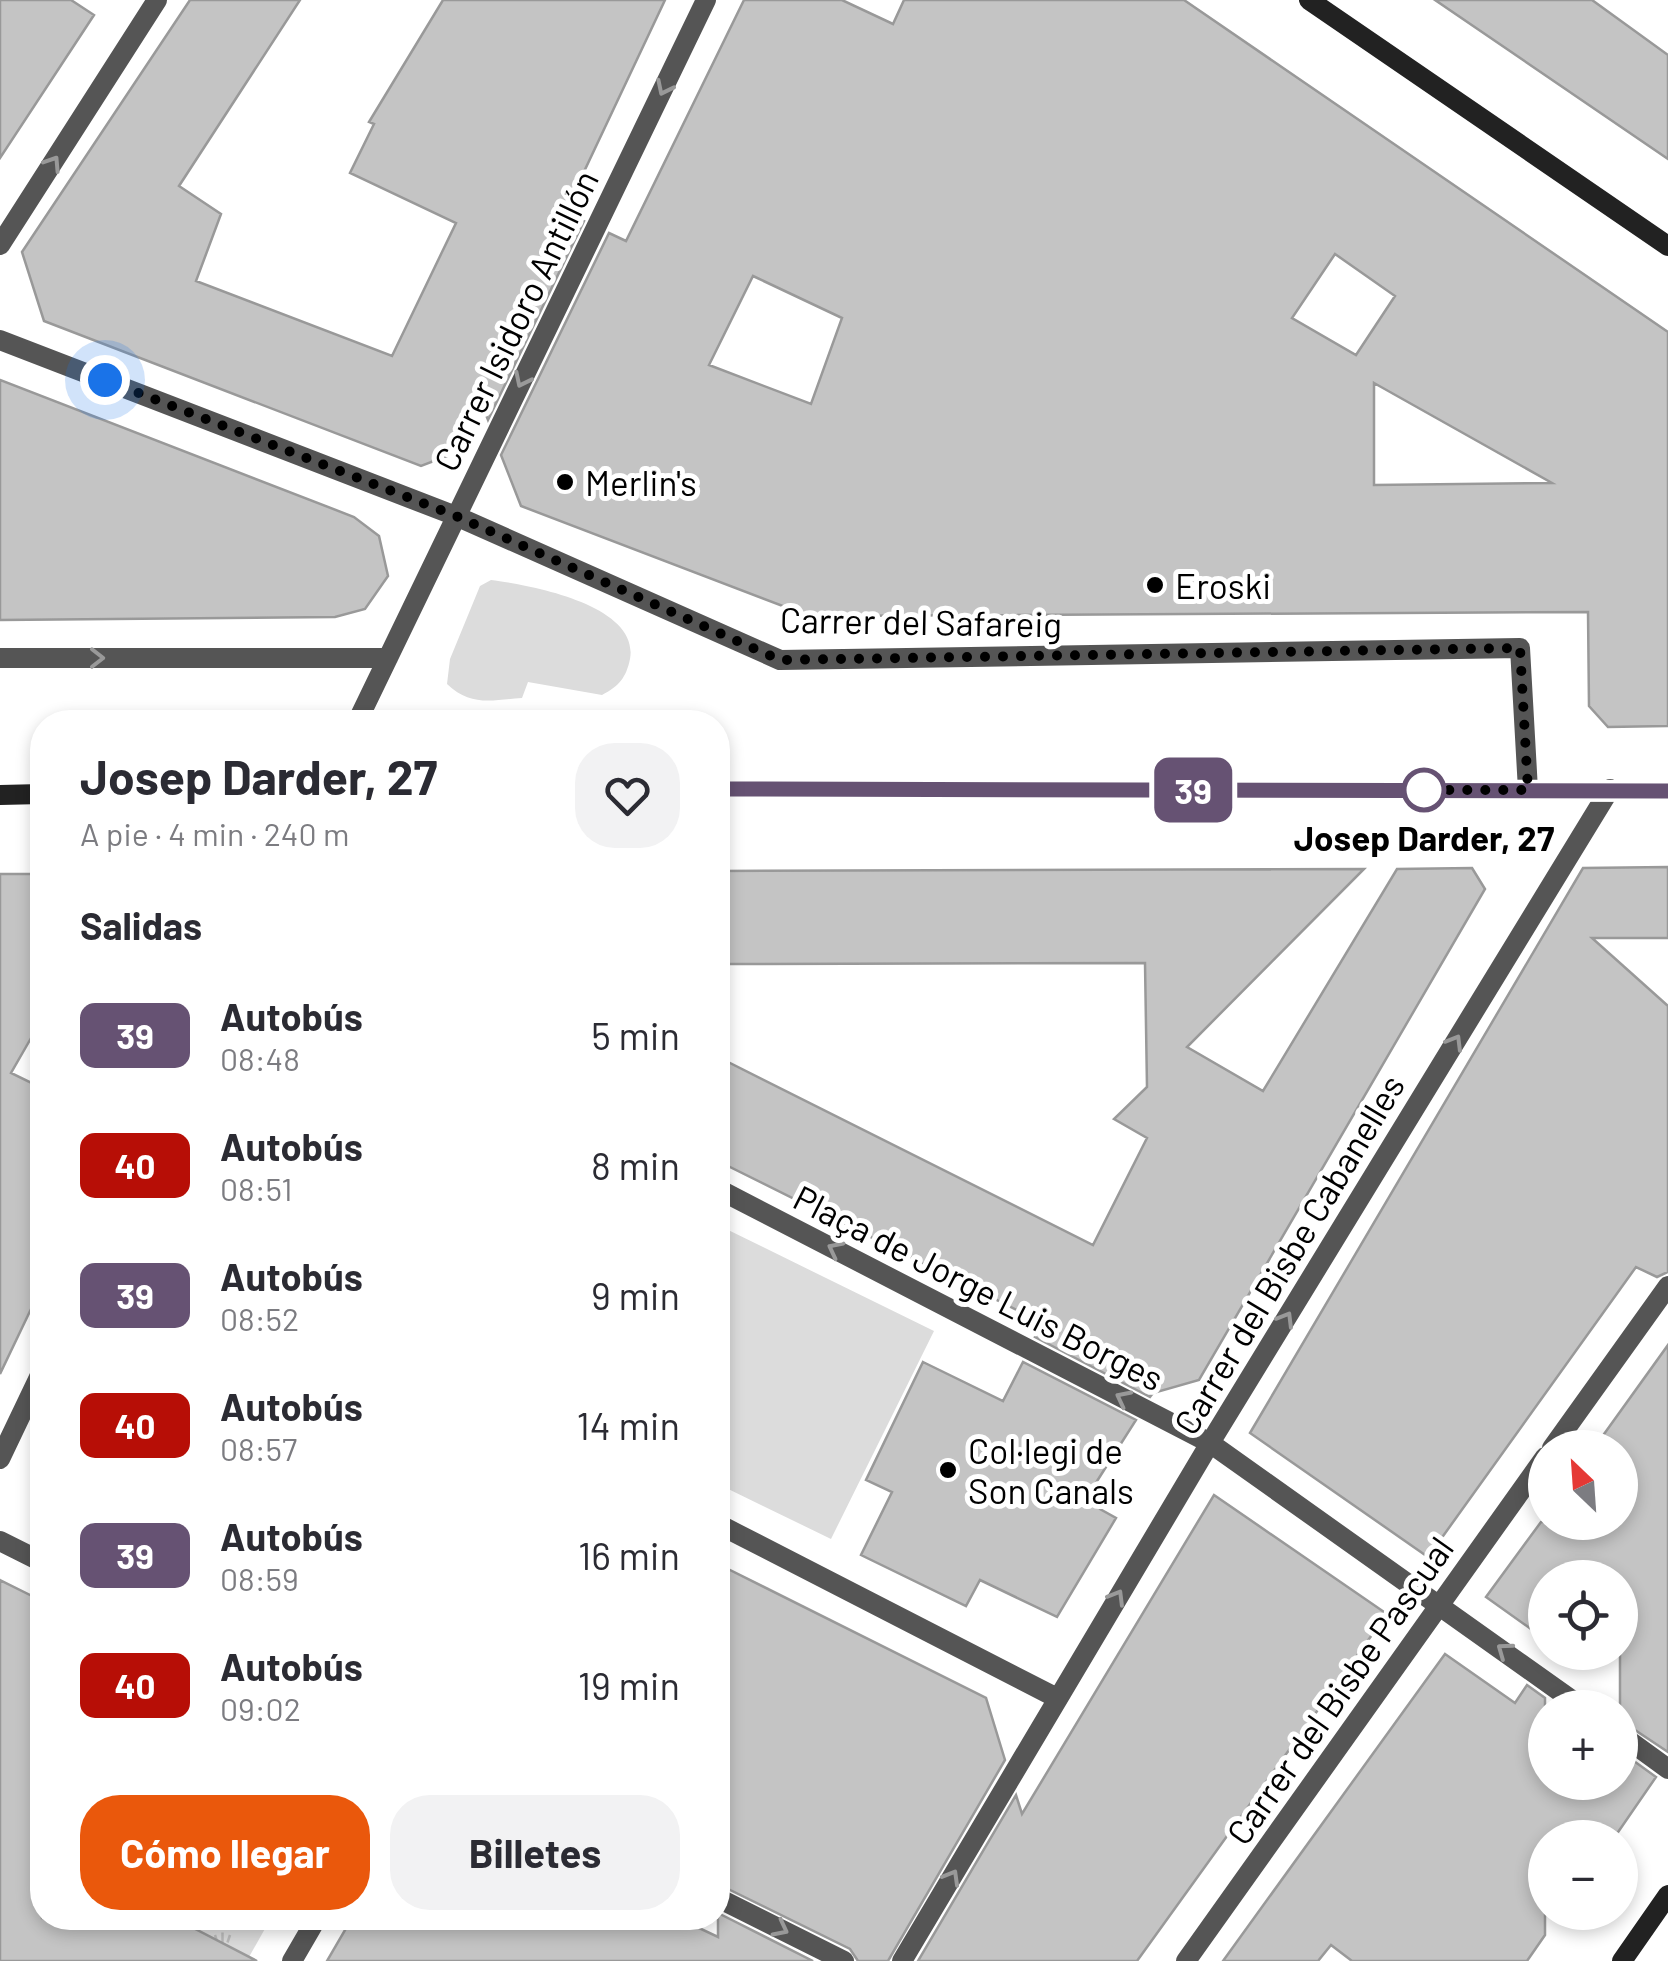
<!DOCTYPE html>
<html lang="es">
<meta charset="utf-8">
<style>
body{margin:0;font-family:Barlow,sans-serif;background:#f2f2f3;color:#2b2b33;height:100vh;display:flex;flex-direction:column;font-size:38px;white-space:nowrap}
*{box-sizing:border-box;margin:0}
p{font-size:32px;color:#7c7c81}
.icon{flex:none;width:55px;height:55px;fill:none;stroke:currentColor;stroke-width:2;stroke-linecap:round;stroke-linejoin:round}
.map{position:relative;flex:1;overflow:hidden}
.drawer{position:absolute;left:30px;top:710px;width:700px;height:1220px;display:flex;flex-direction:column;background:#fff;border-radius:40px;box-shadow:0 5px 15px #0003}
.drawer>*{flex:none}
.badge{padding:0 20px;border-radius:15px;font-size:35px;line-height:65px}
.needle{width:65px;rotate:335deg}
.fabs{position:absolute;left:1528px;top:1430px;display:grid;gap:20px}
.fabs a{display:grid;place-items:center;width:110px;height:110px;border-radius:50%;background:#fff;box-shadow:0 5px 15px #0003;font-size:50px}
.you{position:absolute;width:50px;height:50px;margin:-25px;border:8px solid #fff;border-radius:50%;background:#1a73e8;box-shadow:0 0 0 15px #1a73e833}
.map>.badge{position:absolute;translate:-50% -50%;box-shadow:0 0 0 5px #fff}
h2{padding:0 50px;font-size:38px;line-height:90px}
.round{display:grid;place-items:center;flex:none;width:105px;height:105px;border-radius:40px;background:#f2f2f3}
.overview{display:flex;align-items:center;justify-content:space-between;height:170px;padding:0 50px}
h1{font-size:48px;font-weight:700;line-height:75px}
.button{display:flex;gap:20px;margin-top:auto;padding:20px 50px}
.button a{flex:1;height:115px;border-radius:40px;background:#ea580c;color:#fff;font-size:40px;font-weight:700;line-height:115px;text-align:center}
.button a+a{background:#f2f2f3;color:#2b2b33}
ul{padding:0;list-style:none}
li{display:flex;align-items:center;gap:30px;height:130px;padding:0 50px}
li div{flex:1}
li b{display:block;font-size:38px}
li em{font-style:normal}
li .badge{min-width:110px;font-weight:700;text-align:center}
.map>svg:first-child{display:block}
</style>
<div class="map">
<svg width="1668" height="1961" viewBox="0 0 1668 1961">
<defs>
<pattern id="grass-tufts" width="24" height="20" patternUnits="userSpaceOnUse" patternTransform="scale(2.5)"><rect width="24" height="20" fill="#dcdcdc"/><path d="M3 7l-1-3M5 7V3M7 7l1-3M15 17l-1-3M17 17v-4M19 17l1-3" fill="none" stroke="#bbb"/></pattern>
</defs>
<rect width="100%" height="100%" fill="#fff"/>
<path fill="url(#grass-tufts)" d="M 174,1918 L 271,1918 L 249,1957 Z"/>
<path fill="#dcdcdc" d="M 491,580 C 530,585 640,605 630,659 C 626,678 619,686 602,695 L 528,682 L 522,698 C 492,700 471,707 447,684 L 450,659 L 480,586 Z
M 718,1225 L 934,1331 L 831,1539 L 718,1484 Z"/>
<path fill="#c4c4c4" stroke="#999" stroke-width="2.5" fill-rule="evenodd" d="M 0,0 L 71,0 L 94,15 L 0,158 Z
M 190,0 L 300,0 L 179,186 L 221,214 L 196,281 L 392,356 L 456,223 L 350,173 L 374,124 L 369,122 L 443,0 L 665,0 L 565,212 L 584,221 L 488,420 L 477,392 L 447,456 L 421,466 L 44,321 L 22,252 Z
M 744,0 L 842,0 L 893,24 L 904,0 L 1184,0 L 1668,332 L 1668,726 L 1608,727 L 1589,706 L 1588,612 L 809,616 L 521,506 L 501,455 L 609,233 L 626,241 ZM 1335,254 L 1395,296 L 1356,355 L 1292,318 ZM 753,276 L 842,318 L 811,404 L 709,365 ZM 1374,383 L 1552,483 L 1374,485 Z
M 1435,0 L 1592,0 L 1668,55 L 1668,159 Z
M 0,380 L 354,517 L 379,536 L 388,576 L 365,609 L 335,617 L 0,620 Z
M 1668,867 L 1668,938 L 1592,938 L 1668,1006 L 1668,1272 L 1657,1277 L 1636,1267 L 1428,1557 L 1250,1433 L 1583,868 Z
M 1472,868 L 1485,889 L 1199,1380 L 1153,1393 L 1150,1397 L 1035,1337 L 1043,1323 L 718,1161 L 718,1057 L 1093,1245 L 1147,1138 L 1114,1119 L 1147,1087 L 1145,963 L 718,964 L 718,871 L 1364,869 L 1187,1047 L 1263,1091 L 1397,869 Z
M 0,874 L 42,874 L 42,1019 L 11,1073 L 42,1088 L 42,1286 L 0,1374 Z
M 1668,1345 L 1668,1752 L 1620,1720 L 1620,1578 L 1545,1578 L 1545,1639 L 1486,1597 L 1541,1522 L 1620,1522 L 1620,1448 L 1594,1448 Z
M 923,1362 L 1003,1401 L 1023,1362 L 1136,1420 L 1092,1489 L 1100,1498 L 1100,1509 L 1116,1518 L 1057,1617 L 980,1580 L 966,1606 L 861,1555 L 892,1492 L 866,1480 Z
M 1214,1495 L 1387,1614 L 1137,1961 L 918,1961 L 1016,1795 L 1022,1814 Z
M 718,1564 L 986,1698 L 1005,1760 L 888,1961 L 858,1961 L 850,1949 L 718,1884 Z
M 0,1580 L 42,1601 L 42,1918 L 174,1918 L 257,1961 L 0,1961 Z
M 1445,1654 L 1515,1703 L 1527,1685 L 1545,1698 L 1545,1782 L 1620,1782 L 1620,1751 L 1656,1777 L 1614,1838 L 1545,1838 L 1545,1935 L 1527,1961 L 1352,1961 L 1331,1945 L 1318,1961 L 1223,1961 Z
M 718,1913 L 813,1961 L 327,1961 L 352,1918 L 678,1918 L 718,1937 Z"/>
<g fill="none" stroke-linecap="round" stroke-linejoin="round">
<path stroke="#555" stroke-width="20" d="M 0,245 L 157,0
M 0,340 L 456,516 L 780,660 L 1520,648 L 1528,790
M 0,658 L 388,658
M 357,722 L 706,0
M 718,1189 L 1210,1443 L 1583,1708
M 1552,1448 L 1668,1286
M 0,1459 L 42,1371
M 718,1524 L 1057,1698
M 0,1541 L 42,1562
M 1620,1734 L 1668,1769
M 718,1898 L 844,1961
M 292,1961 L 317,1918
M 902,1961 L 1210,1443 L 1610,789
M 1186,1961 L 1545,1457"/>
<path stroke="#222" stroke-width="20" d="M 1309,0 L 1668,246
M 718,789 L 1668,791
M 0,795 L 42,794
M 1622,1961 L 1668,1895"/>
</g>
<defs><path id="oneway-chevron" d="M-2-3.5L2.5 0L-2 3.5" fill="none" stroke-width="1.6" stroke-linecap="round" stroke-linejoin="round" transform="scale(2.5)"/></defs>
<g stroke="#999">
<use href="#oneway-chevron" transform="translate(664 88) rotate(116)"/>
<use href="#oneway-chevron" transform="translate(53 163) rotate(-57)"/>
<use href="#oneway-chevron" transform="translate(522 380) rotate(116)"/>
<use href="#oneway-chevron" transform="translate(97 658)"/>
<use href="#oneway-chevron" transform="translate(1455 1042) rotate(-59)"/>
<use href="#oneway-chevron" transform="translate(835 1249) rotate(-153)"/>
<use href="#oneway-chevron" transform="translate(1286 1319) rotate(-59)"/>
<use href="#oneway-chevron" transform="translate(1123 1398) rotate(-153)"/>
<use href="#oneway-chevron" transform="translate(1117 1597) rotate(-59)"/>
<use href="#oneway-chevron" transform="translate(1504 1650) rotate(-144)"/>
<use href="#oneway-chevron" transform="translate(952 1877) rotate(-60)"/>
<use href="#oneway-chevron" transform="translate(781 1929) rotate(27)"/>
</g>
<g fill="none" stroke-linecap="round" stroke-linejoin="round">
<g stroke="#fff" stroke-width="22">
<path id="line" d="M 718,789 L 1668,791"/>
</g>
<use href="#line" stroke="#665273" stroke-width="15"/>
<path stroke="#000" stroke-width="10" stroke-dasharray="0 18" d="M 105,380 L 456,516 L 780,660 L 1520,648 L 1528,790 L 1412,790 L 1424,790"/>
</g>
<g fill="#000" stroke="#fff" stroke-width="4">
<circle cx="565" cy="482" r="10"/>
<circle cx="1155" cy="585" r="10"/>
<circle cx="948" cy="1470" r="10"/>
</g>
<circle fill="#fff" stroke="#665273" stroke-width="5" cx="1424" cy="790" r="20"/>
<g text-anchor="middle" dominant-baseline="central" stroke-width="10" stroke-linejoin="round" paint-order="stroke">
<g font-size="35" fill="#000" stroke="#fff">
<text transform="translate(515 320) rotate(-64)">Carrer Isidoro Antillón</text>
<text transform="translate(921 621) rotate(1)">Carrer del Safareig</text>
<text transform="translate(1288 1254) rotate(-59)">Carrer del Bisbe Cabanelles</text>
<text transform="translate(979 1287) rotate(27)">Plaça de Jorge Luis Borges</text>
<text transform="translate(1339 1690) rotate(-55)">Carrer del Bisbe Pascual</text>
</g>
<g font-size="35" fill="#000" stroke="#fff" text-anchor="start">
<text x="585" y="482">Merlin's</text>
<text x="1175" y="585">Eroski</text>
<text x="968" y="1450">Col·legi de<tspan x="968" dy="40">Son Canals</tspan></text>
</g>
<g font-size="35" font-weight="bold" fill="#000" stroke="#fff">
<text x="1424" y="837">Josep Darder, 27</text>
</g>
</g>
</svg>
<div class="fabs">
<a><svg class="needle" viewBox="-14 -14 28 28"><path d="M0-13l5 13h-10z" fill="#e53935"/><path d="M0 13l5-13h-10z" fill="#7c7c81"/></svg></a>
<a><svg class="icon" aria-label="locate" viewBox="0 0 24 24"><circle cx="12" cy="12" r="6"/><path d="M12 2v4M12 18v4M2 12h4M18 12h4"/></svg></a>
<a>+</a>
<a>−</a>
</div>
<div class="you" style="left:105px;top:380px"></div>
<b class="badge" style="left:1193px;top:790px;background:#665273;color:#fff">39</b>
<section class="drawer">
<div class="overview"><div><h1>Josep Darder, 27</h1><p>A pie · 4 min · 240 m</p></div><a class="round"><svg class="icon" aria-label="heart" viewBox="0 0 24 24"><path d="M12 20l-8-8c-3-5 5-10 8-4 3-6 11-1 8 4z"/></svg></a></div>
<h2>Salidas</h2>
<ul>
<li><span class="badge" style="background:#665273;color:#fff">39</span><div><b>Autobús</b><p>08:48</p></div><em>5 min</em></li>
<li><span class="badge" style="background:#b70e06;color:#fff">40</span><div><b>Autobús</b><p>08:51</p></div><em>8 min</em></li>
<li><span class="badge" style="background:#665273;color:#fff">39</span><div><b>Autobús</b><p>08:52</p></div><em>9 min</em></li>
<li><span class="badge" style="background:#b70e06;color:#fff">40</span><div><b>Autobús</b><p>08:57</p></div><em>14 min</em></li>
<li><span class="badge" style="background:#665273;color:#fff">39</span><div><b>Autobús</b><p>08:59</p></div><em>16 min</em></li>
<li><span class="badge" style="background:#b70e06;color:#fff">40</span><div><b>Autobús</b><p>09:02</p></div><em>19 min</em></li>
</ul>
<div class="button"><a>Cómo llegar</a><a>Billetes</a></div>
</section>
</div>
